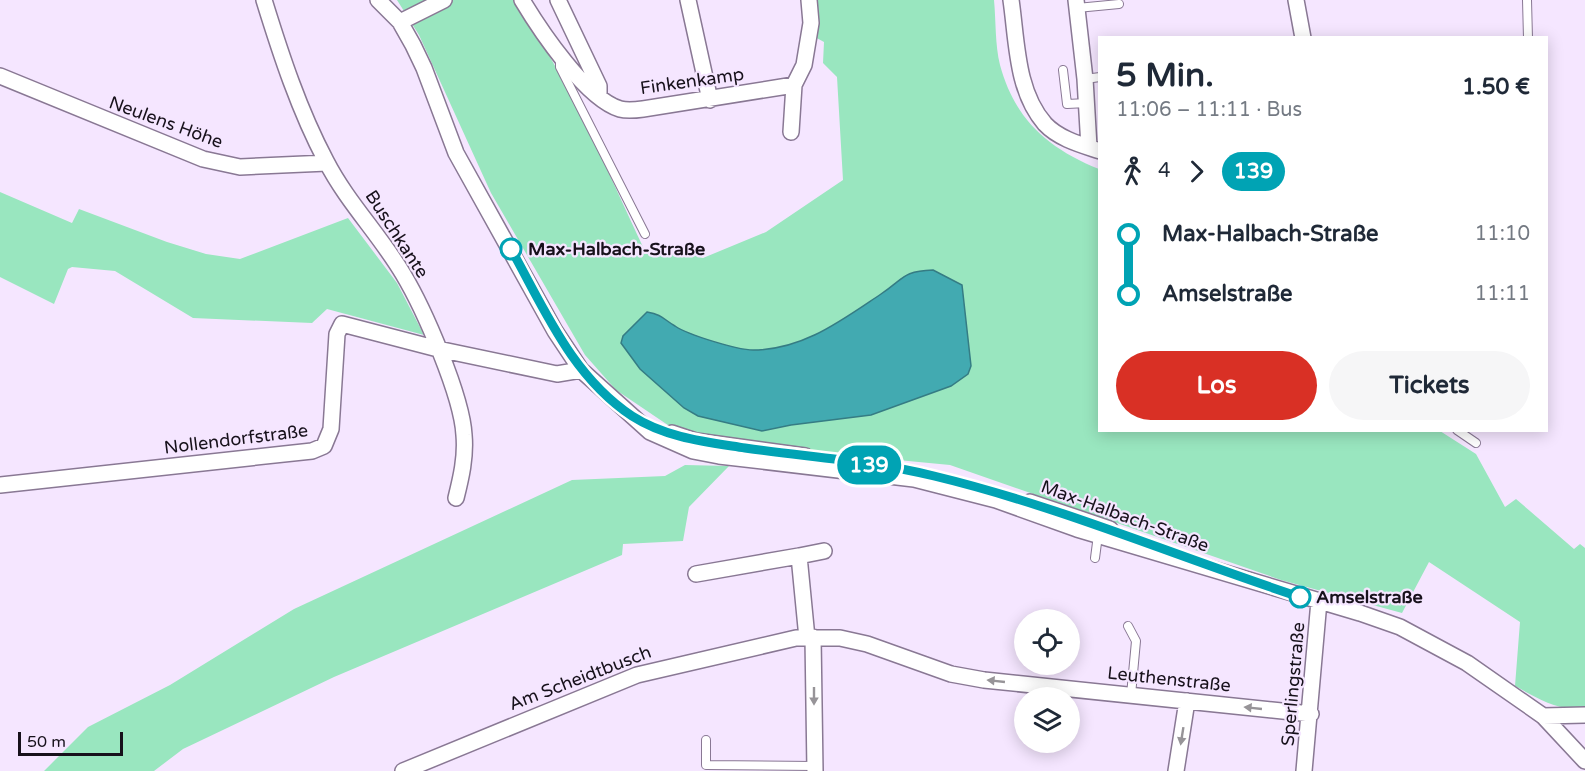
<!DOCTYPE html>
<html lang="de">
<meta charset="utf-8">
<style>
body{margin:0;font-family:"Varela Round",sans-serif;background:#f6f6f7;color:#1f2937;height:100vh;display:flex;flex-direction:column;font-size:22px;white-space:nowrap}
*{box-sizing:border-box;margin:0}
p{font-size:20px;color:#747a83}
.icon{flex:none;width:33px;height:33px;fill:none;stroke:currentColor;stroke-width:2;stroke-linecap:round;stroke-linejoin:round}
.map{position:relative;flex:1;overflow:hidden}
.drawer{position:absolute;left:1098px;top:36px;width:450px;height:396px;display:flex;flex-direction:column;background:#fff;border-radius:0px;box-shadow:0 3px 15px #0003}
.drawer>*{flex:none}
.badge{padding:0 12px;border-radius:20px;font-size:21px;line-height:39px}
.fabs{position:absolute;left:1014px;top:609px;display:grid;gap:12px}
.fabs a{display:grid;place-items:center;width:66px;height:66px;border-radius:50%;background:#fff;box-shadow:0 3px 15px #0003;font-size:30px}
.scale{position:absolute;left:18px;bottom:15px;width:105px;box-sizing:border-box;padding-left:6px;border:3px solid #17111b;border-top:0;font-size:16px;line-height:21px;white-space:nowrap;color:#17111b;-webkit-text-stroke:4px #f5e6ff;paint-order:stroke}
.map>.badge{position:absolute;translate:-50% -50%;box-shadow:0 0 0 3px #fff}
.legs{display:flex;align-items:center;gap:9px;height:66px;padding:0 18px;font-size:20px}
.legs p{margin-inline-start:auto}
.head{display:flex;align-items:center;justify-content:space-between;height:102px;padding:0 18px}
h1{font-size:33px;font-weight:800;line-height:45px}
.action{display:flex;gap:12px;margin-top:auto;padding:12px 18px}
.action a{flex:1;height:69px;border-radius:36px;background:#d93025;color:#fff;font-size:24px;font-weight:800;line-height:69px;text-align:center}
.action a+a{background:#f6f6f7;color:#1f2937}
ul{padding:0 18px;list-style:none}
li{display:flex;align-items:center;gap:21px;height:60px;font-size:22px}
li i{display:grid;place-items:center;width:9px;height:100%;margin:0 8px;background:currentColor}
li i::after{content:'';width:15px;height:15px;margin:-8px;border:4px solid;border-radius:50%;background:#fff}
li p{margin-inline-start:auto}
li:first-child i{background:linear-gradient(#0000 50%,currentColor 0)}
li:last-child i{background:linear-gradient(currentColor 50%,#0000 0)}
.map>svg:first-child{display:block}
</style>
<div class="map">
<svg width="1585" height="771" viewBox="0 0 1585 771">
<rect width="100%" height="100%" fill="#f5e6ff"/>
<path fill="#99e6bf" d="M 397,0 L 514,0 C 568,77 604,164 644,249 L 663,244 L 703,258 L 766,232 L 843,180 L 837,77 L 823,63 L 824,42 L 813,36 L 814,0 L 994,0 C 996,21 995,45 1000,65 C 1015,120 1048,148 1099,169 L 1100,430 L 1440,431 L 1476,454 L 1505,507 L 1516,499 L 1574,549 L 1580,544 L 1585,548 L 1585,706 C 1563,715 1534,696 1515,686 L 1520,622 L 1429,562 L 1402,613 L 1281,580 L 950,465 L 690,440 L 616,390 L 585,355 L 491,193 L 419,35 Z
M 0,192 L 72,223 L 79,209 L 167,242 L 206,254 L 240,259 L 348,218 L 397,283 L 424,335 L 327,309 L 312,323 L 193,318 L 115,271 L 72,267 L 68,269 L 54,304 L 0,277 Z
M 685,465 L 729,466 L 689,507 L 683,541 L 623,544 L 622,555 L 334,677 L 183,749 L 154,771 L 44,771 L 88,727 L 170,685 L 294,609 L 572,480 L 665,476 Z"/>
<path fill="#42aab1" stroke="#357c84" stroke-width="1.5" d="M 933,270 L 962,285 L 971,366 L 968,374 L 951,386 L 871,415 L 791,425 L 762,431 L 698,416 L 684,408 L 640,369 L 621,343 L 623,336 L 647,312 C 663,315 663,319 675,326 C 688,335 738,350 753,350 C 803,350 842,320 881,294 C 904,279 902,271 933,270 Z"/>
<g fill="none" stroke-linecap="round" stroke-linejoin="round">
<g stroke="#897894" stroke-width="10">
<path id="lane" d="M 1527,0 L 1528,38
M 1077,8 L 1119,4
M 560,61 L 560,67 L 645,234
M 1063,70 L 1067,104 L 1087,103
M 1085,79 L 1100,77
M 1457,430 L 1476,443
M 1095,558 L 1098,535
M 1128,626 L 1136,641 L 1131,695
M 706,740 L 706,765 L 815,766"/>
</g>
<g stroke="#897894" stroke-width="18">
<path id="street" d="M 264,0 C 281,55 299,110 326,161 C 347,202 380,235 403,274 C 424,309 462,396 464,435 C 466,457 461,478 456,498
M 378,0 L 400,22 L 413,45 L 424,68 L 456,153 L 555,331 L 581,370 L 650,432 L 693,451 L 719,456 L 914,479 L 996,500 L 1077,529 L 1360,613 L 1400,627 L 1467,663 L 1543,716 L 1585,761
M 522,0 C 540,30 586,99 620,109 C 627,111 636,110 643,109 L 794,85
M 558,0 L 599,86 L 599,94
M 688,0 L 710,100
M 1011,0 C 1017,41 1016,91 1045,124 C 1059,139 1082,145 1100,151
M 1076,0 L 1085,79 L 1089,147
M 1296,0 L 1303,38
M 400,22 L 444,0
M 0,76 L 203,159 L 240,167 L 327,163
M 791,132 L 794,85 L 804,65 L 811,23 L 809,0
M 672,433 L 696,441 L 805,456
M 0,485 L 312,451 L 324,446 L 331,429 L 337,334 L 342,324 L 438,349 L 557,374 L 581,370
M 1030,502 L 1110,529
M 799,556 L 824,551
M 696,574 L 799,556 L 807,638
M 813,637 L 815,771
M 1543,716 L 1585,715
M 403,771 L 637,675 L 796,638 L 840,638 L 867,644 L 951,674 L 984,680 L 1311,714
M 1176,771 L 1187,701
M 1304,771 L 1319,601"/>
</g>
<use href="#lane" stroke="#fff" stroke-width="8"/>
<use href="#street" stroke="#fff" stroke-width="15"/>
</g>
<defs><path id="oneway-solid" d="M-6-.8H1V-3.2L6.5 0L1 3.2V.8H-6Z" transform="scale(1.5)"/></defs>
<g fill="#979498">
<use href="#oneway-solid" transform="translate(996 681) rotate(-174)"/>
<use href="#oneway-solid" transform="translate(814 696) rotate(90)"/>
<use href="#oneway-solid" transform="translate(1253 708) rotate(-174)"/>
<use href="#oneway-solid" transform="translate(1182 736) rotate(99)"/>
</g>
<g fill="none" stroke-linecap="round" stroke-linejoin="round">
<g stroke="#fff" stroke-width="14">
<path id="line-1" d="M 511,249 C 545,310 572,376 632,416 C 666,438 707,442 745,448 C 808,457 873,461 934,476 C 1059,506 1178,557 1300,597"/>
</g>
<use href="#line-1" stroke="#00a3b4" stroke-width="9"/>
</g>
<g fill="#fff" stroke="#00a3b4" stroke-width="3">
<circle cx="511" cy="249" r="10"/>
<circle cx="1300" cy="597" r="10"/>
</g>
<g text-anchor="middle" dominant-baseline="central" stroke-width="4.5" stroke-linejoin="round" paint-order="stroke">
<g font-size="18" fill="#17111b" stroke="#f5e6ff">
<text transform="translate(692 81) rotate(-8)">Finkenkamp</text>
<text transform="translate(166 122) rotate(20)">Neulens Höhe</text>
<text transform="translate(397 234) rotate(57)">Buschkante</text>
<text transform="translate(236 439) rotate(-7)">Nollendorfstraße</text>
<text transform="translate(1125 516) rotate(20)">Max-Halbach-Straße</text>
<text transform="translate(580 678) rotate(-21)">Am Scheidtbusch</text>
<text transform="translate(1169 679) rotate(6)">Leuthenstraße</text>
<text transform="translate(1293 684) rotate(-85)">Sperlingstraße</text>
</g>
<g font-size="18" font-weight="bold" fill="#17111b" stroke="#f5e6ff" text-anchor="start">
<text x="528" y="249">Max-Halbach-Straße</text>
<text x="1316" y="597">Amselstraße</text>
</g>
</g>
</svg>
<div class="fabs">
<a><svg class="icon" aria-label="locate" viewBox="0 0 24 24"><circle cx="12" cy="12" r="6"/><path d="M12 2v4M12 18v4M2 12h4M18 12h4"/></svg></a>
<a><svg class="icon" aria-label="layers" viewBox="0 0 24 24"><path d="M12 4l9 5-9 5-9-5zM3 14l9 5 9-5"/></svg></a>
</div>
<div class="scale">50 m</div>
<b class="badge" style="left:869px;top:465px;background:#00a3b4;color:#fff">139</b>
<section class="drawer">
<div class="head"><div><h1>5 Min.</h1><p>11:06 – 11:11 · Bus</p></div><b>1.50 €</b></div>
<div class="legs"><svg class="icon" aria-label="walk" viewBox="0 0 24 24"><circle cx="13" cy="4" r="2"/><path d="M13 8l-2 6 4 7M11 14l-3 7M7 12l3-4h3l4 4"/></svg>4<svg class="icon" aria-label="forward" viewBox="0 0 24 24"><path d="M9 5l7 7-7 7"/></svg><b class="badge" style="background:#00a3b4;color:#fff">139</b></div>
<ul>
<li><i style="color:#00a3b4"></i><b>Max-Halbach-Straße</b><p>11:10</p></li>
<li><i style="color:#00a3b4"></i><b>Amselstraße</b><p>11:11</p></li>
</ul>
<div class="action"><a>Los</a><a>Tickets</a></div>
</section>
</div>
